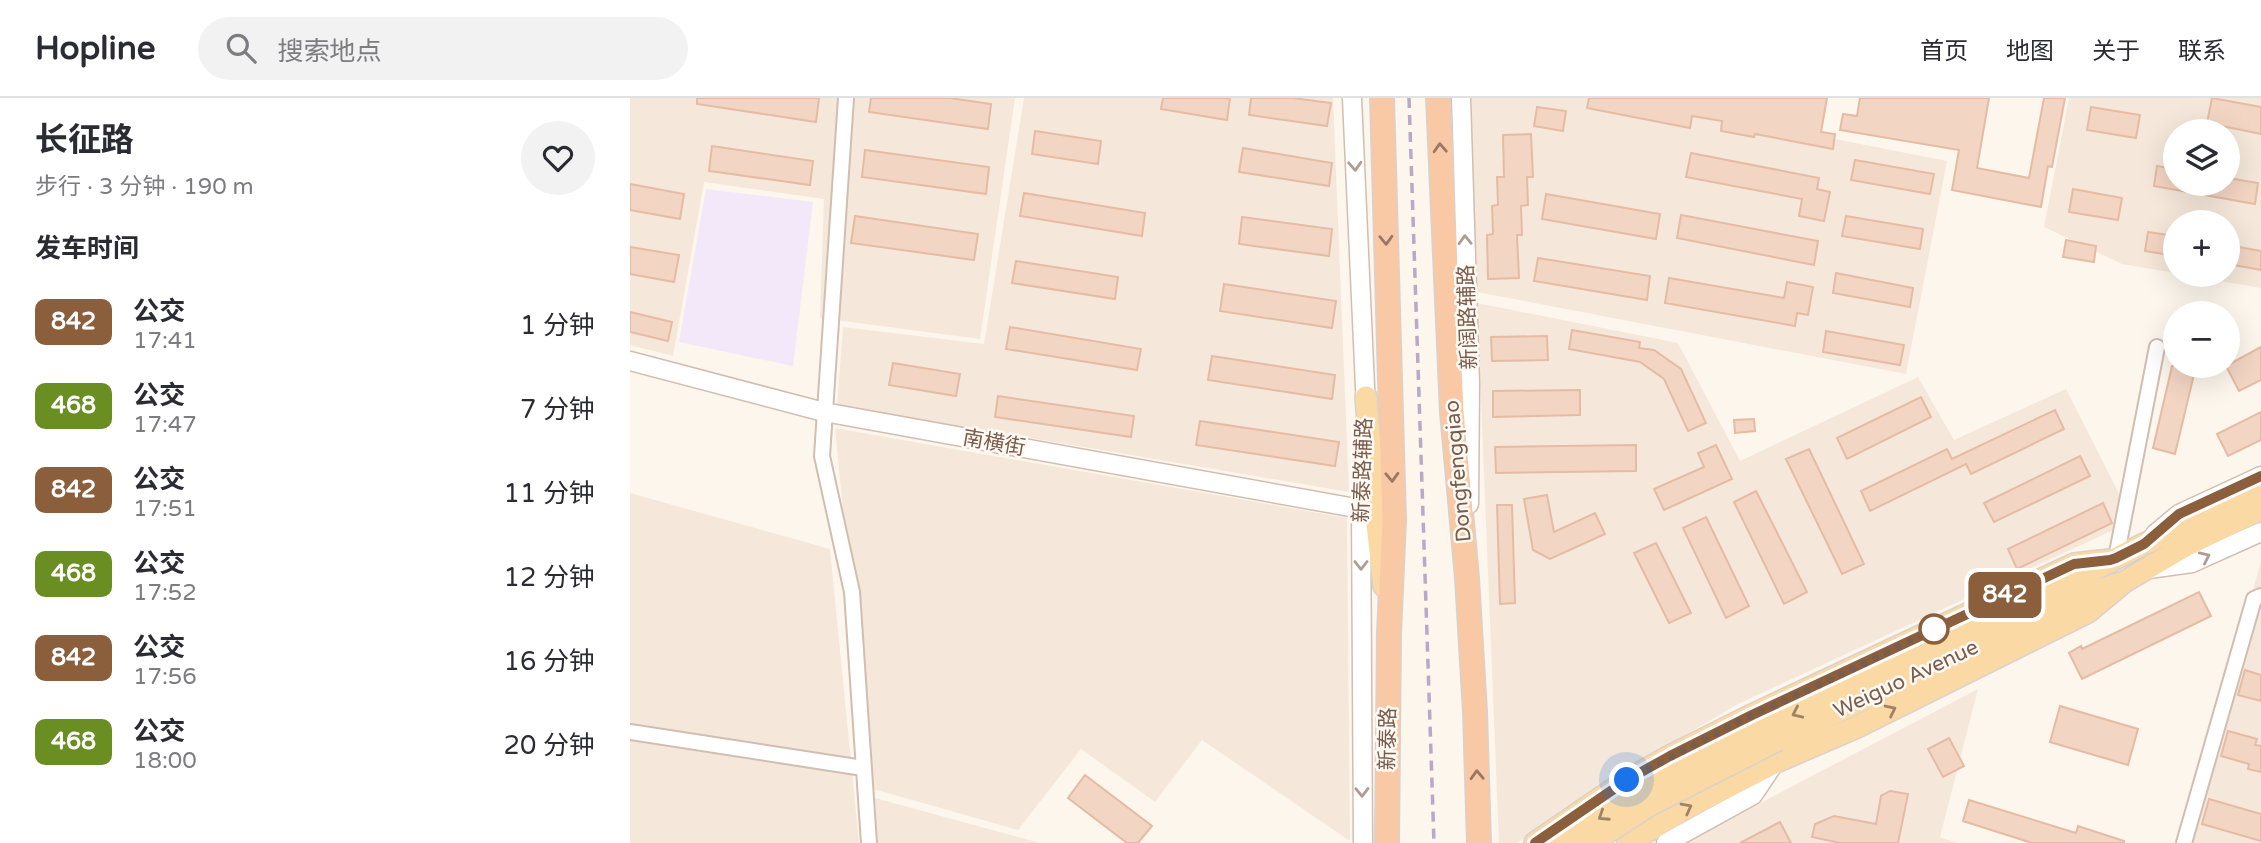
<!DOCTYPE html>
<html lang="zh">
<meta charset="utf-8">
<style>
body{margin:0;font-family:"Varela Round","Noto Sans SC",sans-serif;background:#f2f2f3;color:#2b2b33;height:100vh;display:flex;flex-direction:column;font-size:26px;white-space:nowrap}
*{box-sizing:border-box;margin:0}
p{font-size:23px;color:#7c7c81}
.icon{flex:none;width:38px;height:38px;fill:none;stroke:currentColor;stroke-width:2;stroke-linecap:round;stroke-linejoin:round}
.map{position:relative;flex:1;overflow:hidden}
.side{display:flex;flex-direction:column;background:#fff;width:630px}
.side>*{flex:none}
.badge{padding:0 14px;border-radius:10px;font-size:24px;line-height:46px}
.fabs{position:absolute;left:1533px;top:21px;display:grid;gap:14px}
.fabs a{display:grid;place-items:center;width:77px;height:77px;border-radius:50%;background:#fff;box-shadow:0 7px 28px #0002;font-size:35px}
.you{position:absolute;width:35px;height:35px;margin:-18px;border:5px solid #fff;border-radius:50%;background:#1a73e8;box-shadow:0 0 0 10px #1a73e833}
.map>.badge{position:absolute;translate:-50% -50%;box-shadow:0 0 0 4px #fff}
h2{padding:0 35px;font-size:26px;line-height:63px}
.round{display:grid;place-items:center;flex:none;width:74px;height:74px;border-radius:37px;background:#f2f2f3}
.head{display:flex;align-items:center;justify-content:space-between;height:119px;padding:0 35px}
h1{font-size:33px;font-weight:700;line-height:52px}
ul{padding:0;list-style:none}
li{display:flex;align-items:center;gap:21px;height:84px;padding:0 35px}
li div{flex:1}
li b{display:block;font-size:26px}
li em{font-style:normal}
li .badge{min-width:77px;font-weight:700;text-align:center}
header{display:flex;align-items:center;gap:42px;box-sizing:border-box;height:98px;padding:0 35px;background:#fff;border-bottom:2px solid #e1e1e2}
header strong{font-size:33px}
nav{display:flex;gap:38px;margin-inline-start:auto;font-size:24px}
.search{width:490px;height:63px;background:#f2f2f3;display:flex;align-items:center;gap:18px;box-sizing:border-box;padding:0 24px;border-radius:38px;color:#7c7c81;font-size:26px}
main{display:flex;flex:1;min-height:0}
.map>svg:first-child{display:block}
</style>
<header>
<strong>Hopline</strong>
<div class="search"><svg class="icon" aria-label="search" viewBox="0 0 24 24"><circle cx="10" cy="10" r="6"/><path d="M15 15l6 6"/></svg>搜索地点</div>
<nav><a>首页</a><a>地图</a><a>关于</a><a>联系</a></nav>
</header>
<main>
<section class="side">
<div class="head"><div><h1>长征路</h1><p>步行 · 3 分钟 · 190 m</p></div><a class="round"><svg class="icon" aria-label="heart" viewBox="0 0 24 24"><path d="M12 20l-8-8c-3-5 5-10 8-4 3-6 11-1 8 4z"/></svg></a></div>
<h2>发车时间</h2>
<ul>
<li><span class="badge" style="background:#8b5e3c;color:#fff">842</span><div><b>公交</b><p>17:41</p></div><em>1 分钟</em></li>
<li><span class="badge" style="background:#6b8e23;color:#fff">468</span><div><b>公交</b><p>17:47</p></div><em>7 分钟</em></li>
<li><span class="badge" style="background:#8b5e3c;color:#fff">842</span><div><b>公交</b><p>17:51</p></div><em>11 分钟</em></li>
<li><span class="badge" style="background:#6b8e23;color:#fff">468</span><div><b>公交</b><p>17:52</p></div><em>12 分钟</em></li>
<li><span class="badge" style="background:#8b5e3c;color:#fff">842</span><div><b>公交</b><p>17:56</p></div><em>16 分钟</em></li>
<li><span class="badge" style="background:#6b8e23;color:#fff">468</span><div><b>公交</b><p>18:00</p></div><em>20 分钟</em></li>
</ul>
</section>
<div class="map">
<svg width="1631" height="745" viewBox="0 0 1631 745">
<rect width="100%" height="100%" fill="#fdf6ec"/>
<path fill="#f5e8da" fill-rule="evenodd" d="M 0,0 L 385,0 L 350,241 L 190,220 L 194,101 L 74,84 L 43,258 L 0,247 Z
M 394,0 L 703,0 L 719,394 L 207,307 L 213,229 L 354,246 Z
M 838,0 L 1087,0 L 1084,17 L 1317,63 L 1276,276 L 847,194 Z
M 1439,0 L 1631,0 L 1631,190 L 1554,177 L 1598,177 L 1598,124 L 1545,124 L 1545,175 L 1492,166 L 1414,129 ZM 1545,33 L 1598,33 L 1598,86 L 1545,86 Z
M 847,205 L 1048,245 L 1110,363 L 1288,279 L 1324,342 L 1436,291 L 1503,423 L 1108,606 L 1008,665 L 887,745 L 869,745 Z
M 205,330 L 717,420 L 720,743 L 572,642 L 525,704 L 451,651 L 388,732 L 240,690 Z
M 0,395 L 200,451 L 229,745 L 0,745 Z
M 1631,463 L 1631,745 L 1552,745 Z
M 1348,591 L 1310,739 L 1327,745 L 1054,745 Z
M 245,700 L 410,745 L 247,745 Z"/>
<path fill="#f3e8fa" d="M 76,91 L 183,104 L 163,268 L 49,244 Z"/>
<path fill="#f3d5c3" stroke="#e6bba3" stroke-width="2" d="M 67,0 L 189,0 L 186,24 L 67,6 Z
M 241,0 L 320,0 L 361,6 L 358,31 L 239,14 Z
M 533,0 L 600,0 L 597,22 L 531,11 Z
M 621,0 L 663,0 L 701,5 L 697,28 L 619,17 Z
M 959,0 L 1197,0 L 1191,34 L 1205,36 L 1203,51 L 1125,36 L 1124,39 L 1091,33 L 1092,23 L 1062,18 L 1060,30 L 957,10 Z
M 1230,0 L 1359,0 L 1347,70 L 1399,80 L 1414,0 L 1435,0 L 1422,69 L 1418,68 L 1411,109 L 1322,92 L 1329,52 L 1210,32 L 1213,16 L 1227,18 Z
M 1582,0 L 1631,9 L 1631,36 L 1577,25 Z
M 907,9 L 936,13 L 933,33 L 904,28 Z
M 1461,9 L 1510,17 L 1506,40 L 1457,32 Z
M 405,33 L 471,43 L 468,66 L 402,56 Z
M 901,36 L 903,79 L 897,79 L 898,107 L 891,108 L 892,137 L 887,137 L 889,180 L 858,181 L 857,137 L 863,136 L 862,108 L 868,107 L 867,79 L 874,79 L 873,37 Z
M 82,48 L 183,63 L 180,87 L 79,73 Z
M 613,50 L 702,65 L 699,88 L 609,74 Z
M 235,52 L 359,69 L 356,96 L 232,79 Z
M 1061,55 L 1189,80 L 1187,91 L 1200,94 L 1194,123 L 1169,118 L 1172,101 L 1056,79 Z
M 1225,62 L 1304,76 L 1300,96 L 1221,82 Z
M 1527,68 L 1545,71 L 1545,86 L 1598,86 L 1598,80 L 1628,85 L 1625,106 L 1524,88 Z
M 0,86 L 54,96 L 50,121 L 0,112 Z
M 1443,91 L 1492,100 L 1488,122 L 1439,114 Z
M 394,95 L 515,115 L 512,138 L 390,118 Z
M 916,96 L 1030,116 L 1026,141 L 912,121 Z
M 1051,117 L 1188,143 L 1184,167 L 1047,140 Z
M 225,118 L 348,136 L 344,162 L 221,145 Z
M 1216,118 L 1293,131 L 1290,151 L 1212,138 Z
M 612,119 L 702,131 L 699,158 L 609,146 Z
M 1518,134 L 1545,138 L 1545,158 L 1515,153 Z
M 1436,142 L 1466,148 L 1464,164 L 1433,159 Z
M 1598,147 L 1631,153 L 1631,172 L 1598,166 Z
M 0,149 L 49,157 L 44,184 L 0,176 Z
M 908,160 L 1020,178 L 1017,202 L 904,183 Z
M 386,163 L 488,179 L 485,201 L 382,185 Z
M 1206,175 L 1283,190 L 1280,209 L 1203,195 Z
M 1039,180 L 1154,200 L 1157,184 L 1183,189 L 1178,217 L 1167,215 L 1165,228 L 1035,205 Z
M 594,186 L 706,203 L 702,230 L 590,213 Z
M 0,214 L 42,224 L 38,243 L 0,234 Z
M 380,229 L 511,251 L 507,272 L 376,251 Z
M 942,232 L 1010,244 L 1009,250 L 1024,252 L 1051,271 L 1076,325 L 1058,333 L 1034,281 L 1010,264 L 939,251 Z
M 1196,233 L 1274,247 L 1270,267 L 1193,254 Z
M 917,238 L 918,262 L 862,263 L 861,239 Z
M 1631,249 L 1631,282 L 1609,293 L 1596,268 Z
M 582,258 L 705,277 L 702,301 L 578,282 Z
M 263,265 L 330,276 L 326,298 L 259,287 Z
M 1542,268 L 1566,268 L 1545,356 L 1523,350 Z
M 950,292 L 950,317 L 863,319 L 863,293 Z
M 368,298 L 504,318 L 501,339 L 365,319 Z
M 1291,299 L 1301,319 L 1217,361 L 1207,340 Z
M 1425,312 L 1434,331 L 1341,376 L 1336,366 L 1240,413 L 1231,393 L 1317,351 L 1322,361 Z
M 1631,314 L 1631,342 L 1598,358 L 1587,336 Z
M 1124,321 L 1125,333 L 1105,335 L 1104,322 Z
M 570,323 L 709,344 L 705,368 L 566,347 Z
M 1006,347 L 1006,373 L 866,375 L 865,349 Z
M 1086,347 L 1102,381 L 1034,412 L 1024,391 L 1074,369 L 1068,355 Z
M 1179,351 L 1234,466 L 1212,476 L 1156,361 Z
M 1450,358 L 1460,378 L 1364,424 L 1354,405 Z
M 1126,393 L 1177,494 L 1154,506 L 1104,404 Z
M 917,397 L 924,434 L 965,415 L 975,436 L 920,461 L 903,452 L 894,401 Z
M 1473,405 L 1482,425 L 1387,471 L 1378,451 Z
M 867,407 L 882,407 L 885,505 L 870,506 Z
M 1076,419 L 1119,508 L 1096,520 L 1053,430 Z
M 1026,445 L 1061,515 L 1039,525 L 1004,455 Z
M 1569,494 L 1581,518 L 1452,581 L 1439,555 L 1451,548 L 1452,551 Z
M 1615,572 L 1631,577 L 1631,603 L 1608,597 Z
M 1430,608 L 1508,631 L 1498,667 L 1420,644 Z
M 1598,633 L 1627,641 L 1625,647 L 1631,648 L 1631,674 L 1618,671 L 1619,666 L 1591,658 Z
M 1319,640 L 1334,668 L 1313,679 L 1298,651 Z
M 455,677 L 522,728 L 508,745 L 497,745 L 438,700 Z
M 1260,693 L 1278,696 L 1268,745 L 1210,745 L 1182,739 L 1185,726 L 1204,718 L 1246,726 L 1251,698 Z
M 1579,701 L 1631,716 L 1631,743 L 1572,726 Z
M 1339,702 L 1446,735 L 1448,728 L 1494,743 L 1494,745 L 1402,745 L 1333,723 Z
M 1150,724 L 1161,745 L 1110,745 Z"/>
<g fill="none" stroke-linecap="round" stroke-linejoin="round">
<g stroke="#d1beb0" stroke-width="18">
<path id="minor" d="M 216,0 L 192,358 L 222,494 L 239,745
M 1486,460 L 1527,249
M 0,634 L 233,670
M 1554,745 L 1624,501 L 1631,498"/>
</g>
<g stroke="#d1beb0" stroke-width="21">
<path id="tertiary" d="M 722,0 L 736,311
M 831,0 L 840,286 L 839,406
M 0,263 L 194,314 L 731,411
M 1525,436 L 1549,416 L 1631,378
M 1519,471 L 1562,465 L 1631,434
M 733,745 L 731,411 L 733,360
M 1036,745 L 1123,697 L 1145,664"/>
</g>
<g stroke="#dad1cd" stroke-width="24">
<path id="primary" d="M 736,299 L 744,400 L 754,488
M 1141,628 L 1450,479 L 1514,446 L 1631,392
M 1148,642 L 1457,496 L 1494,484 L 1557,447 L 1631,411
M 905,745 L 997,682 L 1040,658 L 1122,617 L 1444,466 L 1480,462
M 998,745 L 1053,712 L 1146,664 L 1227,629 L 1458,514 L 1494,484"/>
</g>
<g stroke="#dad1cd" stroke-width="26">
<path id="trunk" d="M 752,0 L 764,422 L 759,536 L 757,745
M 808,0 L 822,314 L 837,480 L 845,614 L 849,745"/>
</g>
<use href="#minor" stroke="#fff" stroke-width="14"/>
<use href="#tertiary" stroke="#fff" stroke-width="18"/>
<use href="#primary" stroke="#fbd9a5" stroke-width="21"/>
<use href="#trunk" stroke="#f9c8a4" stroke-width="23"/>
<path stroke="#b9a8c9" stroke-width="3.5" stroke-dasharray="10 7" stroke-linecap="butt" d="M 779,0 L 804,745"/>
<g stroke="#dad1cd" stroke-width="24" stroke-linecap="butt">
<path id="primary-bridge" d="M 932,745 C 997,698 1069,662 1141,628
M 961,745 L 1020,707 L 1148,642"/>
</g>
<use href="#primary-bridge" stroke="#fbd9a5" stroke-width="21"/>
</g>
<defs><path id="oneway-chevron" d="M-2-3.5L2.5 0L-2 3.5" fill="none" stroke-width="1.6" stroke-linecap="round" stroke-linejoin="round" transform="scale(1.75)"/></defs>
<g stroke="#9a7763">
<use href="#oneway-chevron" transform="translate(810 50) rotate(-93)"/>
<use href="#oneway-chevron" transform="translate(756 142) rotate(88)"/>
<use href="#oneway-chevron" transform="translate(762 379) rotate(88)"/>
<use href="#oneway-chevron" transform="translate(847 677) rotate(-92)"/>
</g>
<g stroke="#af9d94">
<use href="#oneway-chevron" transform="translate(725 68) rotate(87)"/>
<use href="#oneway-chevron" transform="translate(835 142) rotate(-92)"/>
<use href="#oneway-chevron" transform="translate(1575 459) rotate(-25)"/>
<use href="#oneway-chevron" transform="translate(731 467) rotate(90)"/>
<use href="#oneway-chevron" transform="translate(732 694) rotate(89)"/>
</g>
<g stroke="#a18267">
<use href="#oneway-chevron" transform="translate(1261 612) rotate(-26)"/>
<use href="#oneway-chevron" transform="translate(1167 615) rotate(155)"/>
<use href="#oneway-chevron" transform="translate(1057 710) rotate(-28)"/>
<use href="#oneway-chevron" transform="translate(973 718) rotate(147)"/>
</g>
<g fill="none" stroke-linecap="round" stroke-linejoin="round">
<g stroke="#fff" stroke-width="16">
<path id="line" d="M 905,745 L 997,682 L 1040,658 L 1122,617 L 1444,466 L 1480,462 L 1486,460 L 1514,446 L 1549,416 L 1631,378"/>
</g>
<use href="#line" stroke="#8b5e3c" stroke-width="10"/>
<path stroke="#7a5c4d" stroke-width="7" stroke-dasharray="0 12.6" d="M 997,682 L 1122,617 L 1200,582 L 1314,526 L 1304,531"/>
</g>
<circle fill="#fff" stroke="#8b5e3c" stroke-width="3.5" cx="1304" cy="531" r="14"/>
<g text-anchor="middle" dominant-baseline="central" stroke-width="5" stroke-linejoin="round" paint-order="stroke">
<g font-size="21" fill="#7a5c4d" stroke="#fffaf3">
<text transform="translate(838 219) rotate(-92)">新阔路辅路</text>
<text transform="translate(364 345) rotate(10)">南横街</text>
<text transform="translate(733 372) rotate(-88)">新泰路辅路</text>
<text transform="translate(828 373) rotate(-95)">Dongfengqiao</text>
<text transform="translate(1276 581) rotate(-25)">Weiguo Avenue</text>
<text transform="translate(758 641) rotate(-89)">新泰路</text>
</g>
</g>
</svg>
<div class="fabs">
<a><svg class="icon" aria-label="layers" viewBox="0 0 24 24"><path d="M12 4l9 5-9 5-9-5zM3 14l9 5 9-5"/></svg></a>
<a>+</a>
<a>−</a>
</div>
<div class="you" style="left:997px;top:682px"></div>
<b class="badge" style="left:1375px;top:497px;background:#8b5e3c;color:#fff">842</b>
</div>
</main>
